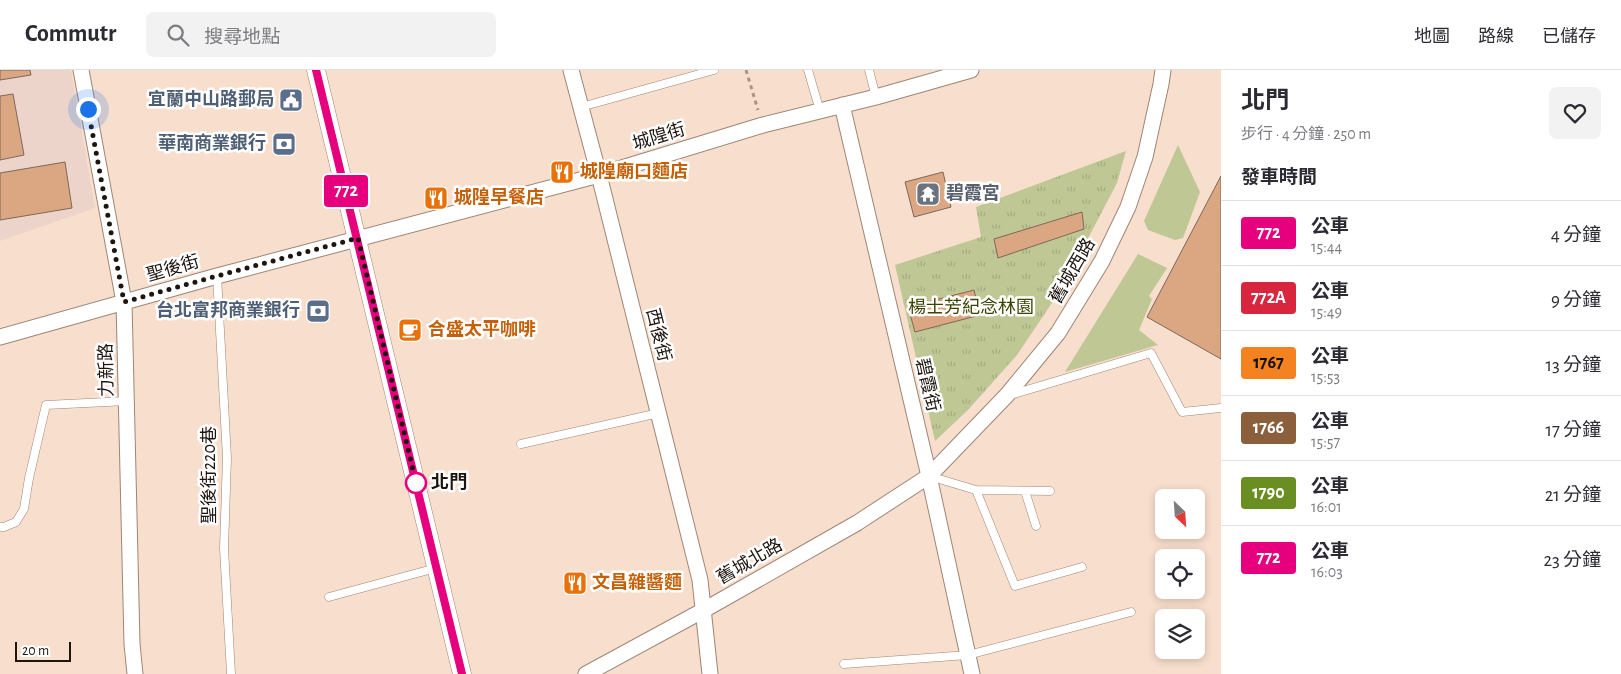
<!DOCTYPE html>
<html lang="zh-TW">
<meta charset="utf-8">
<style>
body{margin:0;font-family:"Alegreya Sans","Noto Sans TC",sans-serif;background:#f2f2f3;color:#2b2b33;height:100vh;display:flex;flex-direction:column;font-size:19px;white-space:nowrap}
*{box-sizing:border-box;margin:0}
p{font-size:16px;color:#7c7c81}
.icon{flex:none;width:28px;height:28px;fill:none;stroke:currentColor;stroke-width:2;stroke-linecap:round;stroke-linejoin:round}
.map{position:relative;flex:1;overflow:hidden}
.sheet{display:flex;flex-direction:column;background:#fff;width:400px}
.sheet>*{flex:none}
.badge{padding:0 10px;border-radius:4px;font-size:18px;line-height:32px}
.needle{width:32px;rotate:155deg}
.buttons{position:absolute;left:1155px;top:419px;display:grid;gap:10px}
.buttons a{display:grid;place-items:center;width:50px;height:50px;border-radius:8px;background:#fff;box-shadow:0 2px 8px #0003;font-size:25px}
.scale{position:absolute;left:15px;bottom:12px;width:56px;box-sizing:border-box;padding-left:5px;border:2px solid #1e150f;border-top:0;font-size:14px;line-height:18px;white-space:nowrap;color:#1e150f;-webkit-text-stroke:4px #fff;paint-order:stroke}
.you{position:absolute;width:25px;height:25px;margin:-12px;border:4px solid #fff;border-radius:50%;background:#1a73e8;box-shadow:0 0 0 8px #1a73e833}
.map>.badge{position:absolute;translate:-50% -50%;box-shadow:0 0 0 2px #fff}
h2{padding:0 20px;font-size:19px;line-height:45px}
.round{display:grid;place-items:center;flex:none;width:52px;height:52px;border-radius:8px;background:#f2f2f3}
.summary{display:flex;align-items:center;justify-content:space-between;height:85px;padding:0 20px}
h1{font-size:24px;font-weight:700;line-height:38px}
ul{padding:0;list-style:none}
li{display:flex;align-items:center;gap:15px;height:65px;padding:0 20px;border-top:1px solid #e1e1e2}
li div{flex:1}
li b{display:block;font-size:19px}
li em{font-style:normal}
li .badge{min-width:55px;font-weight:700;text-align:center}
header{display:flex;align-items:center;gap:30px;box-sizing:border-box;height:70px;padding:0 25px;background:#fff;border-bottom:1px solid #e1e1e2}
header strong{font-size:24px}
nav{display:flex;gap:28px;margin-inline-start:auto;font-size:18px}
.search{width:350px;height:45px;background:#f2f2f3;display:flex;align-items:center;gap:12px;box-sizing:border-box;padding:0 18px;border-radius:8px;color:#7c7c81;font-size:19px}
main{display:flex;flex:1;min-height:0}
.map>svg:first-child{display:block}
</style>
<header>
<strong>Commutr</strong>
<div class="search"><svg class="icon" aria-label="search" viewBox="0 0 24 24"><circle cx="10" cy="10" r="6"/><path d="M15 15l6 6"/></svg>搜尋地點</div>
<nav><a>地圖</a><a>路線</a><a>已儲存</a></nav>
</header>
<main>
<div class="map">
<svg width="1221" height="604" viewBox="0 0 1221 604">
<defs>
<pattern id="park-tufts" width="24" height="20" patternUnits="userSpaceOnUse" patternTransform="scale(1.25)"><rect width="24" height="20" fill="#bfc895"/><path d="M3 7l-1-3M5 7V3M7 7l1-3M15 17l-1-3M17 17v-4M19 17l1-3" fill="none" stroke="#a4ab7f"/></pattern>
</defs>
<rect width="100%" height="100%" fill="#f8decc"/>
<path fill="#ecd4ca" d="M 0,0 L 71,0 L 95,138 L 0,171 Z"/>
<path fill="#bfc895" d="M 1178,75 L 1200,122 L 1183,168 L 1175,170 L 1148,160 L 1144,151 Z
M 1138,184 L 1167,198 L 1149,226 L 1152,229 L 1139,260 L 1158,275 L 1065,302 Z"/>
<path fill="url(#park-tufts)" d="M 1126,81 L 1117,113 L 1062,218 L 1017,285 L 968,340 L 935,371 L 895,195 L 981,167 L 976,137 Z"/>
<path fill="#dba783" stroke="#7e6758" d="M 0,0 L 30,0 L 31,5 L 0,10 Z
M 13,24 L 24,85 L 0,90 L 0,26 Z
M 65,92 L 72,138 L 0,150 L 0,103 Z
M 943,102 L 951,137 L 914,147 L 905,112 Z
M 1221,106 L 1221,289 L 1147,247 Z
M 1082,142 L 1084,159 L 998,188 L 994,169 Z
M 974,220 L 980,245 L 915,262 L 908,237 Z"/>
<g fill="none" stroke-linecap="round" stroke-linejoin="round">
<g stroke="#9e8676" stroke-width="9">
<path id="service" d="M 808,0 L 820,41
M 869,0 L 876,27
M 581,37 L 714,0
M 217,206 L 227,388 L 224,478 L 231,604
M 1010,325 L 1151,283 L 1182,342 L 1221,338
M 521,374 L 659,343
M 929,406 L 976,420 L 1015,516 L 1082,497
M 976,420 L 1050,421
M 1025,421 L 1036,456
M 0,457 L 4,457 L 16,452 L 24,439 L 29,408 L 46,335 L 127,331
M 329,527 L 436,498
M 844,594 L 968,585 L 1131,542"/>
</g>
<g stroke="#9e8676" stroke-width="17">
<path id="minor" d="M 81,0 L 124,232 L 132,574 L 135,604
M 571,0 L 599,105 L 700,510 L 710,604
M 842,35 L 929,406 L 972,604
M 0,267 L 217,206 L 599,105 L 763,55 L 876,27 L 971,0
M 586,604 L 704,540 L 857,453 L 929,406 L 1007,325 L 1058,263 L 1102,191 L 1128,137 L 1145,87 L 1161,14 L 1163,0"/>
</g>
<g stroke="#9e8676" stroke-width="19">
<path id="tertiary" d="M 316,0 L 462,604"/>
</g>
<path stroke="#a99588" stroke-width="3" stroke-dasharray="4 4" stroke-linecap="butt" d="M 746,0 L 758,40"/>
<use href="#service" stroke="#fff" stroke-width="8"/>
<use href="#minor" stroke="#fff" stroke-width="15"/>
<use href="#tertiary" stroke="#fff" stroke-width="18"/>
</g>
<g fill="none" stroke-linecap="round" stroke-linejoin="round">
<g stroke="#fff" stroke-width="11">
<path id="line" d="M 316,0 L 462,604"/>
</g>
<use href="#line" stroke="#e6007e" stroke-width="8"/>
<path stroke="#1e150f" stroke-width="5" stroke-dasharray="0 9" d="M 88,39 L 124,232 L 217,206 L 358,168 L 418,421 L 416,413"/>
</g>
<defs>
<g id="civic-square" transform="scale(1.25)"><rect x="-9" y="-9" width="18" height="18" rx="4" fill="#5c6f8a" stroke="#fff"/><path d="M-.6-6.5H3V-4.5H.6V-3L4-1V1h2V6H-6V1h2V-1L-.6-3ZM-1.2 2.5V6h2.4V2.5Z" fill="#fff"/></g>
<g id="bank-square" transform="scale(1.25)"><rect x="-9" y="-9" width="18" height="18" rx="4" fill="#5c6f8a" stroke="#fff"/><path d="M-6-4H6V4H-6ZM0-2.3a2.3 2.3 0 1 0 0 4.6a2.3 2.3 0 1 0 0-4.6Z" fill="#fff"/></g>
<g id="restaurant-square" transform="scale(1.25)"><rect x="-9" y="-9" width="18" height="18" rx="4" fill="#e8710a" stroke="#fff"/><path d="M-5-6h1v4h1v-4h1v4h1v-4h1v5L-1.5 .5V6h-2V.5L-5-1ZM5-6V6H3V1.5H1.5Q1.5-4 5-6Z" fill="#fff"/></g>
<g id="temple-square" transform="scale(1.25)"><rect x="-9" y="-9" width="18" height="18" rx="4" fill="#6b7280" stroke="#fff"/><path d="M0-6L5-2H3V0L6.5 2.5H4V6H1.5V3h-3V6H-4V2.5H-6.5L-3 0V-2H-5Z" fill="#fff"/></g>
<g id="cafe-square" transform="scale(1.25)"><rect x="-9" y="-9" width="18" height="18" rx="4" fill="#e8710a" stroke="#fff"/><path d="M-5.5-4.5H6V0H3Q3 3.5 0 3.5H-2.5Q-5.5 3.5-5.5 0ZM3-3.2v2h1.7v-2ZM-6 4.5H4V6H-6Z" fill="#fff"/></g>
</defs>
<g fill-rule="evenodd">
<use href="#civic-square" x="291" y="30"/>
<use href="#bank-square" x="284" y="74"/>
<use href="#restaurant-square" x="562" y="102"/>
<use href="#temple-square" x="928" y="124"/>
<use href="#restaurant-square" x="436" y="128"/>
<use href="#bank-square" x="318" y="241"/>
<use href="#cafe-square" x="410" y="260"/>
<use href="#restaurant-square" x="575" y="513"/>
</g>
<circle fill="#fff" stroke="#e6007e" stroke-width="2.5" cx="416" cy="413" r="10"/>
<g text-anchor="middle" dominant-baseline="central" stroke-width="5" stroke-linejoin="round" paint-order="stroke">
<g font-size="18" font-weight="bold" fill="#4e5e75" stroke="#fff" text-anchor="end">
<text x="274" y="30">宜蘭中山路郵局</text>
<text x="266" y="74">華南商業銀行</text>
<text x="300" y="241">台北富邦商業銀行</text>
</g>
<g font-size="18" fill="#1e150f" stroke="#fff">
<text transform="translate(659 67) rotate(-17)">城隍街</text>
<text transform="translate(173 199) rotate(-16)">聖後街</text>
<text transform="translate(1073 201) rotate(-60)">舊城西路</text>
<text transform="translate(658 265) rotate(76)">西後街</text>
<text transform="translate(107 300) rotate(-91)">力新路</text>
<text transform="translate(927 315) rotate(77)">碧霞街</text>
<text transform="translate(210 405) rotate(-90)">聖後街220巷</text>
<text transform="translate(750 492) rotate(-30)">舊城北路</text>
</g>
<g font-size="18" font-weight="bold" fill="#c56008" stroke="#fff" text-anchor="start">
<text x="580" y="102">城隍廟口麵店</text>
<text x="454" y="128">城隍早餐店</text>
<text x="428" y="260">合盛太平咖啡</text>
<text x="592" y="513">文昌雜醬麵</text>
</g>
<g font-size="18" font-weight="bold" fill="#5b616d" stroke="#fff" text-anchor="start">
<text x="946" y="124">碧霞宮</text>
</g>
<g font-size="18" fill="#3d4400" stroke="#fff">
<text x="971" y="238">楊士芳紀念林園</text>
</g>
<g font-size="18" font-weight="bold" fill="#1e150f" stroke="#fff" text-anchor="start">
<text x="431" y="413">北門</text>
</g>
</g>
</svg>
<div class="buttons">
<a><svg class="needle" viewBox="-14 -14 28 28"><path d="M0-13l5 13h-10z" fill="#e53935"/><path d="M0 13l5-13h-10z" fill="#7c7c81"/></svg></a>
<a><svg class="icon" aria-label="locate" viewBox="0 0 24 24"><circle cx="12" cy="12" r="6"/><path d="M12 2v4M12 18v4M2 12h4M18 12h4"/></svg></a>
<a><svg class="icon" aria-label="layers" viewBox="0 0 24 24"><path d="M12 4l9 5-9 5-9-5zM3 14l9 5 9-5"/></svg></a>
</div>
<div class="scale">20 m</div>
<div class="you" style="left:88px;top:39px"></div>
<b class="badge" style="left:346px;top:121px;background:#e6007e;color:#fff">772</b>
</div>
<section class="sheet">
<div class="summary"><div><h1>北門</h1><p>步行 · 4 分鐘 · 250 m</p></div><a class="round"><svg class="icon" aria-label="heart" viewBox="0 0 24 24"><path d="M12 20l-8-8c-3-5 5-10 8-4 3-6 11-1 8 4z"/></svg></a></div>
<h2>發車時間</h2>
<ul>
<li><span class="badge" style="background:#e6007e;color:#fff">772</span><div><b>公車</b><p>15:44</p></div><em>4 分鐘</em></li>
<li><span class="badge" style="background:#d7263d;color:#fff">772A</span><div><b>公車</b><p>15:49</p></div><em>9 分鐘</em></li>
<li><span class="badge" style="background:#f58220;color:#111">1767</span><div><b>公車</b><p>15:53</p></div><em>13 分鐘</em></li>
<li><span class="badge" style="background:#8b5e3c;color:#fff">1766</span><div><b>公車</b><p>15:57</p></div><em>17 分鐘</em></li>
<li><span class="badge" style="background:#6b8e23;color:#fff">1790</span><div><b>公車</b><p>16:01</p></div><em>21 分鐘</em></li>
<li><span class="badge" style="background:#e6007e;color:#fff">772</span><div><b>公車</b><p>16:03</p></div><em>23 分鐘</em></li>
</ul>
</section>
</main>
